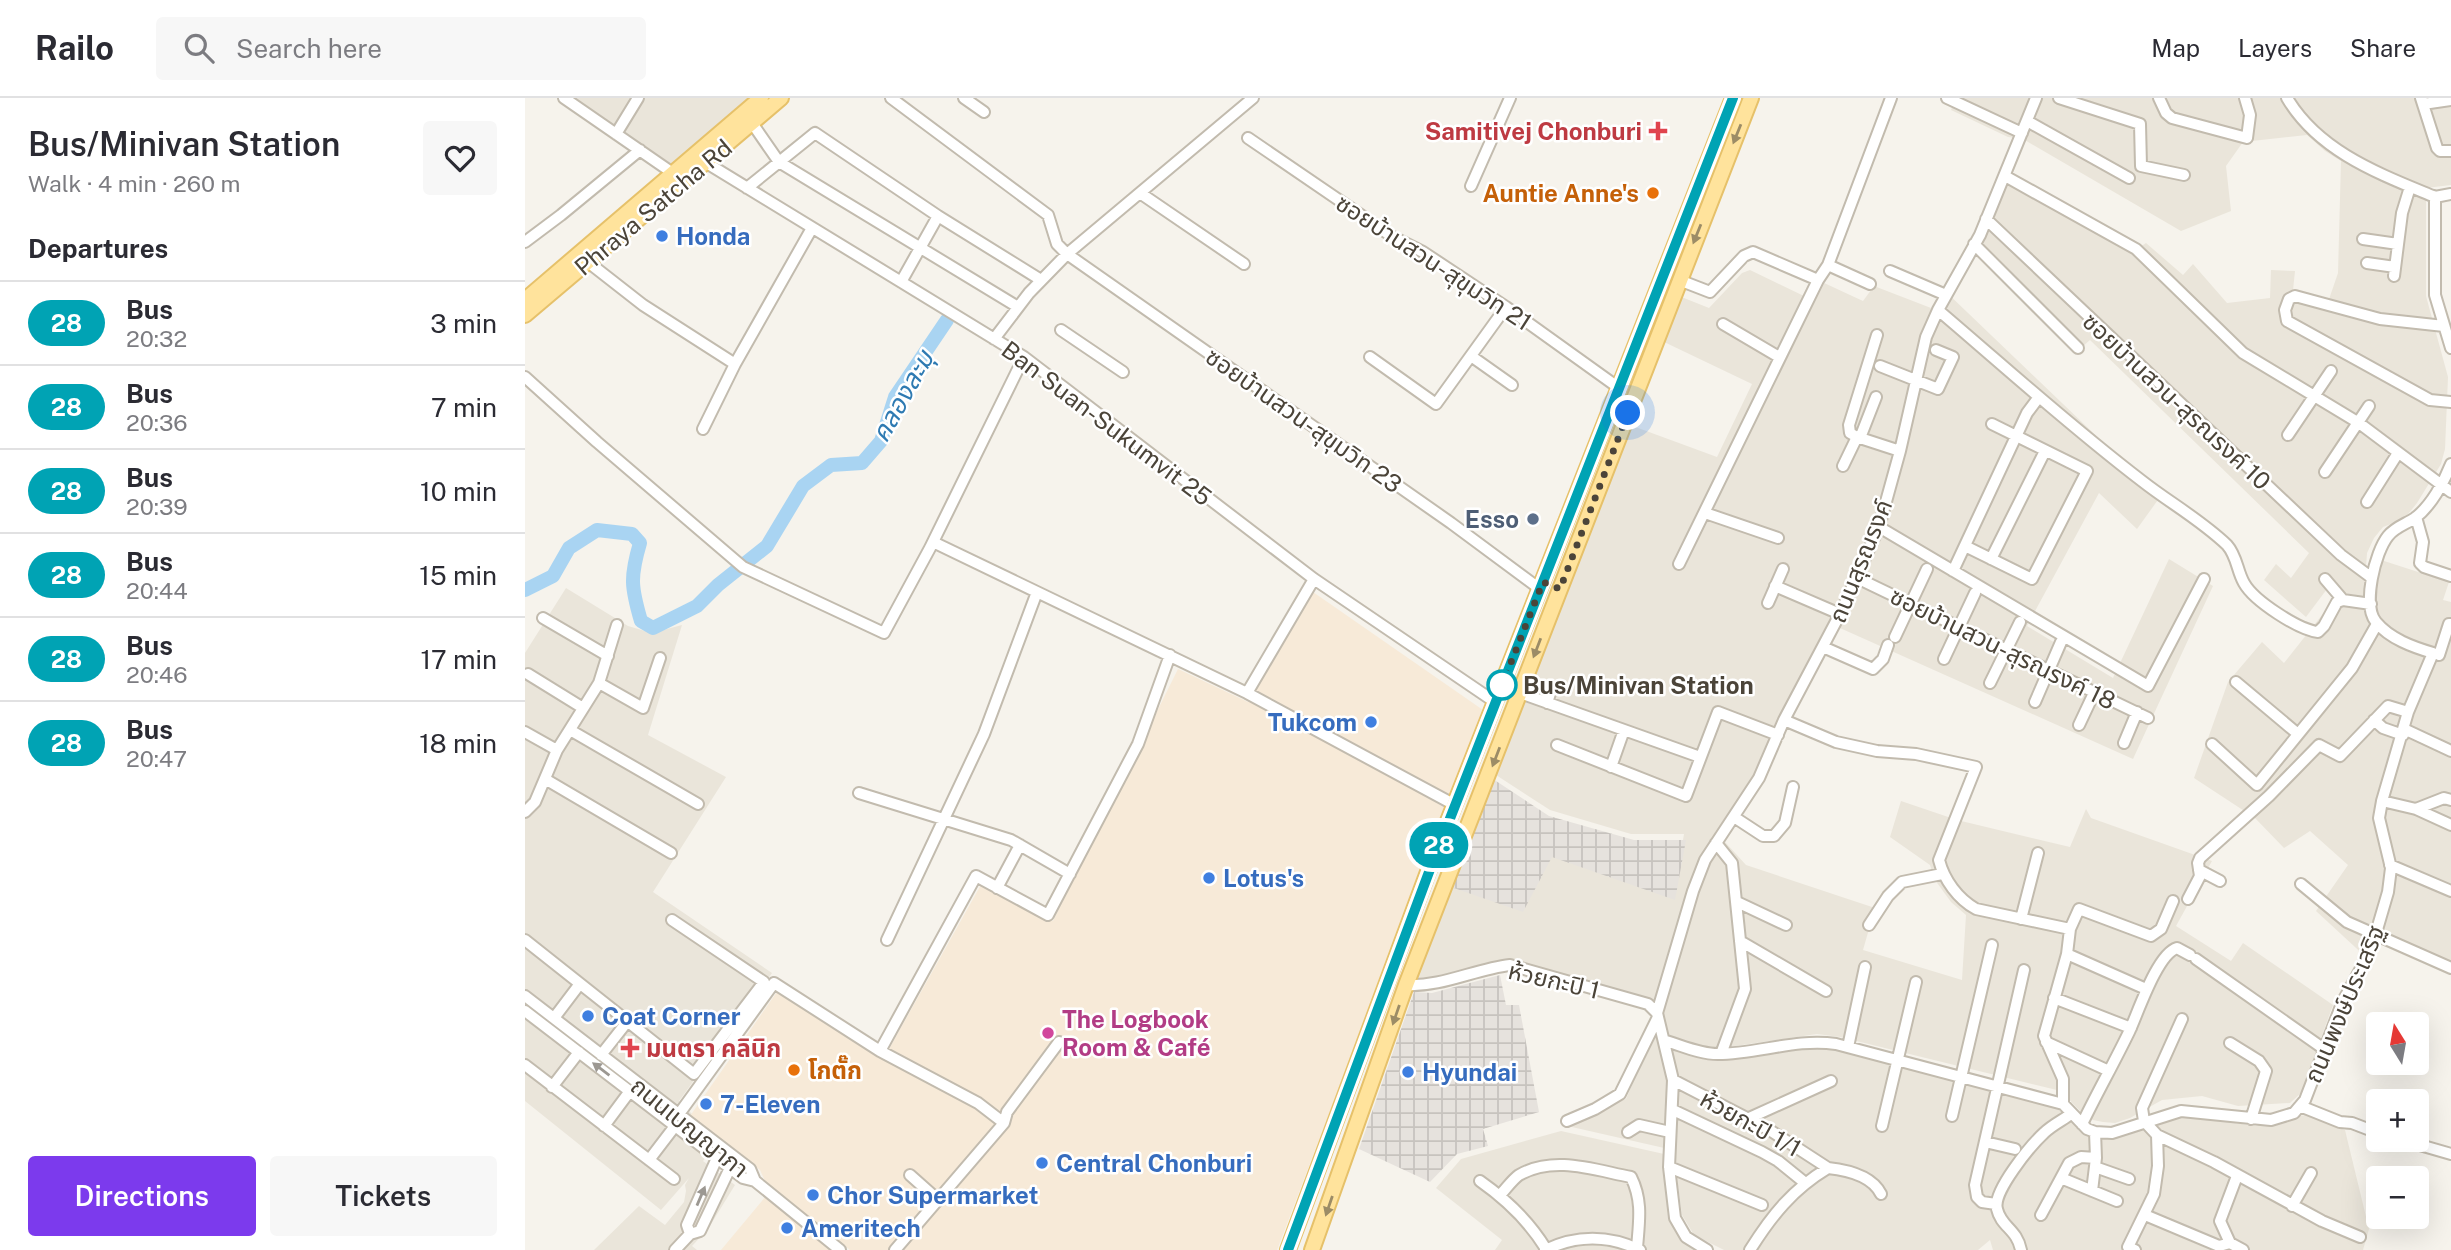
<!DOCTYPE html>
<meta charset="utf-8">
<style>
body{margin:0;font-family:"Public Sans","Noto Sans Thai",sans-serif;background:#f7f7f7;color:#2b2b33;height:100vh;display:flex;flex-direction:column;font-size:26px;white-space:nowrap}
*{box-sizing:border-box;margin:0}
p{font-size:23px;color:#7c7c81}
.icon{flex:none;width:38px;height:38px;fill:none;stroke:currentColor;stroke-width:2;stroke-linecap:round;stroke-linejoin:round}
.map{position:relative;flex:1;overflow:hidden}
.sheet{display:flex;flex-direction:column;background:#fff;width:525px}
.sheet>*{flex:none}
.badge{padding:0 14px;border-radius:23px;font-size:24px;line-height:46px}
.needle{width:46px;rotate:349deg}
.tools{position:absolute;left:1841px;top:914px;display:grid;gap:14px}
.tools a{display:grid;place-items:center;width:63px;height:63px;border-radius:7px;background:#fff;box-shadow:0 7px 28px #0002;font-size:35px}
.you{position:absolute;width:35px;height:35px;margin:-18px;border:5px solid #fff;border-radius:50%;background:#1a73e8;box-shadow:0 0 0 10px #1a73e833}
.map>.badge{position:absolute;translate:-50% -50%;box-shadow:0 0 0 4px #fff}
h2{padding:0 28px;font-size:26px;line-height:63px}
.round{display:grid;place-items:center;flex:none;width:74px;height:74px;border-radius:7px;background:#f7f7f7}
.summary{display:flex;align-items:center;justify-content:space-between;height:119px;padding:0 28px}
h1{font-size:33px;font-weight:600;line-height:52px}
.cta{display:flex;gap:14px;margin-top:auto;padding:14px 28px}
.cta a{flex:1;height:80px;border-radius:7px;background:#7c3aed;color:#fff;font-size:28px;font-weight:600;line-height:80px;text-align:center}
.cta a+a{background:#f7f7f7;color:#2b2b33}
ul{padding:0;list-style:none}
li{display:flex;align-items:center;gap:21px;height:84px;padding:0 28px;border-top:2px solid #e1e1e2}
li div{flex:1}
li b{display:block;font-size:26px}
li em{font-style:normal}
li .badge{min-width:77px;font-weight:700;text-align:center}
header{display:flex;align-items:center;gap:42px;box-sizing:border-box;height:98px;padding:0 35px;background:#fff;border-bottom:2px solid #e1e1e2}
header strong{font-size:33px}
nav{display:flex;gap:38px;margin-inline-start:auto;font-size:24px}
.search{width:490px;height:63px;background:#f7f7f7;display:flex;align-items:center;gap:18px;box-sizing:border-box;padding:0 24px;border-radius:7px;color:#7c7c81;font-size:26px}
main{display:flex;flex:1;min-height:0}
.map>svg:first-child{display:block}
</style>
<header>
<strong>Railo</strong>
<div class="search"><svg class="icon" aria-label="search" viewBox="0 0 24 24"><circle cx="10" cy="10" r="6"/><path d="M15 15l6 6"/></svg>Search here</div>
<nav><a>Map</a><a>Layers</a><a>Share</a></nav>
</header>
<main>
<section class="sheet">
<div class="summary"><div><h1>Bus/Minivan Station</h1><p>Walk · 4 min · 260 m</p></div><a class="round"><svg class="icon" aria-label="heart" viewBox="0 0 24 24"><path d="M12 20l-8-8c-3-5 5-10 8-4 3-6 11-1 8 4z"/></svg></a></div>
<h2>Departures</h2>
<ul>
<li><span class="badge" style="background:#00a3b4;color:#fff">28</span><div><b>Bus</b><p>20:32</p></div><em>3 min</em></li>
<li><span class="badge" style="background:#00a3b4;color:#fff">28</span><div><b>Bus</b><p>20:36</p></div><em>7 min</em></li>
<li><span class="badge" style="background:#00a3b4;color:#fff">28</span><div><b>Bus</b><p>20:39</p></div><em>10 min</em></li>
<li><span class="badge" style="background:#00a3b4;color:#fff">28</span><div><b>Bus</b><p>20:44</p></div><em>15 min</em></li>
<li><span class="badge" style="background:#00a3b4;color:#fff">28</span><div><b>Bus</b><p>20:46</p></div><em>17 min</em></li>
<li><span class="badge" style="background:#00a3b4;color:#fff">28</span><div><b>Bus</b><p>20:47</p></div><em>18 min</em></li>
</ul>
<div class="cta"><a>Directions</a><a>Tickets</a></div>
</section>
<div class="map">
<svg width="1926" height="1152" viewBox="0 0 1926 1152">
<defs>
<pattern id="industrial-grid" width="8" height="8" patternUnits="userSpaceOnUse" patternTransform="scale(1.75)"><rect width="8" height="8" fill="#e6e2dd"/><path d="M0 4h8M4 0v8" fill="none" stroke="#c7c3be"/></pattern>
</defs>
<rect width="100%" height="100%" fill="#f6f3ec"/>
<path fill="#eae5da" d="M 43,0 L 225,0 L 144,69 Z
M 1431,0 L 1926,0 L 1926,87 L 1901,90 L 1901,198 L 1923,279 L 1920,351 L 1916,366 L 1892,405 L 1879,421 L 1858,429 L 1849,440 L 1842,455 L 1839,499 L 1802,491 L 1781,519 L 1739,482 L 1751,466 L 1766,480 L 1784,455 L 1565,242 L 1557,249 L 1456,149 L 1463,124 L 1482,83 L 1609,153 L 1621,145 L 1658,177 L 1668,166 L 1702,205 L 1745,200 L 1746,172 L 1770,173 L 1767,202 L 1801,210 L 1813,175 L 1816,63 L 1800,53 L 1782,37 L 1718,44 L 1701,68 L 1706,113 L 1656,133 L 1498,41 L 1483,39 L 1426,12 Z
M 1225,172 L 1281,199 L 1297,184 L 1338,203 L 1349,188 L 1406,210 L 1418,191 L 1635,399 L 1612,431 L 1574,395 L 1502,528 L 1588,580 L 1644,461 L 1688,488 L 1608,661 L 1306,526 L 1232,678 L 1195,732 L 1190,733 L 1221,767 L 1350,810 L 1338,852 L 1437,882 L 1441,817 L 1426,804 L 1410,782 L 1405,767 L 1365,739 L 1376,703 L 1432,722 L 1545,749 L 1561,711 L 1566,720 L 1687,763 L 1651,828 L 1706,863 L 1718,845 L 1808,907 L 1776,995 L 1765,1005 L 1713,1008 L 1677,998 L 1637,1002 L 1605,1020 L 1590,1025 L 1578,1024 L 1568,1022 L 1556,1014 L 1536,993 L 1315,939 L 1292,936 L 1203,949 L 1182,949 L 1138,940 L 1135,912 L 986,862 L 970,864 L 904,883 L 890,884 L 928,784 L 1026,753 L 1149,796 L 1159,736 L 1106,736 L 1025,712 L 971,677 L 1105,327 L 1192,359 L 1227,286 L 1137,243 L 1154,198 L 1184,210 L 1217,175 Z
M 1853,461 L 1924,484 L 1918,502 L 1926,504 L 1926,866 L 1854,834 L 1843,861 L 1791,813 L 1823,767 L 1785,733 L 1759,750 L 1730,720 L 1669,680 L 1703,584 L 1737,544 L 1759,565 L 1812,498 L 1849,506 Z
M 41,490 L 103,528 L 127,535 L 157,527 L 123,637 L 201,679 L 128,794 L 247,875 L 154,1003 L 194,1043 L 178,1063 L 210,1087 L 183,1131 L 167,1148 L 172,1152 L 69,1152 L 114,1108 L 140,1127 L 159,1104 L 161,1093 L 160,1087 L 164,1080 L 136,1112 L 0,1003 L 0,555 Z
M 1130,933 L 1148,952 L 1171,959 L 1192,962 L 1273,950 L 1299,949 L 1536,1008 L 1556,1031 L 1566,1037 L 1589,1041 L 1622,1028 L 1659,1018 L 1731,1028 L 1780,1017 L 1820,1032 L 1844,1131 L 1838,1152 L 1468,1152 L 1465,1142 L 1453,1152 L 1199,1152 L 1169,1137 L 1157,1117 L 1148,1052 L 1038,1027 L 1101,1001 Z
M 1036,1033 L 1139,1056 L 1143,1120 L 1150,1133 L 1162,1146 L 1173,1152 L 970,1152 L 977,1142 L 911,1090 L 936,1061 Z"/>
<path fill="#f7ead8" d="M 788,494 L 958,612 L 752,1152 L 325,1152 L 240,1083 L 235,1072 L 165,1018 L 259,884 L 364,951 L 457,785 L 528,823 L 653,571 L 723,604 Z
M 241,1098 L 308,1152 L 196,1152 Z"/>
<path fill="url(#industrial-grid)" d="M 968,681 L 1024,718 L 1109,742 L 1161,742 L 1150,802 L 1027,759 L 998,814 L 926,789 Z
M 975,877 L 981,907 L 994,907 L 1014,1014 L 958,1031 L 963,1048 L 932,1056 L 905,1084 L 834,1051 L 889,894 L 907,895 Z"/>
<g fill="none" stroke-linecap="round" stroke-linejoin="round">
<path stroke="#a9d4f2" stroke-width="14" d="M 0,492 L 28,478 L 44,450 L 72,432 L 107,436 L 115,445 C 105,479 106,489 116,523 L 128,530 L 172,508 L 193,487 L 242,448 L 278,388 L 306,367 L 337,365 L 356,343 L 370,299 L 422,222"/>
<g stroke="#c2bbae" stroke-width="14">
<path id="minor" d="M 39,0 L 152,78
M 366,0 L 523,117 L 532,146 L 542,156 L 926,425 L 1015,491
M 439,0 L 459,14
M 1422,0 L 1497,35
M 1534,0 L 1615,26 L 1616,68 L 1659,77
M 1634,0 L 1641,15 L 1647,20 L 1722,40 L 1725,17 L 1720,0
M 1762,0 C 1794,54 1855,76 1910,99
M 1896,0 L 1912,50 L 1915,53 L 1926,53
M 1898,6 L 1926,2
M 1502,23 L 1604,80
M 227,25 L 254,64 L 493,209
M 91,36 L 113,0
M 723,40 L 868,139 L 898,154 L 981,209 L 1094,290
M 180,64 L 499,259 L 789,481 L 970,604
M 1480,78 L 1611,151 L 1718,255 L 1834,325 L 1926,394
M 946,88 L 985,0
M 222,90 L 290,35 L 413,118 L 516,182
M 615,95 L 719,166
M 1910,99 L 1910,197 L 1926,250
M 1910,99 L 1926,96
M 1461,121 L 1816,457 L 1847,480
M 1838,141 L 1873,146
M 0,144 L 36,117 L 115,52
M 1449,146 L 1553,250
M 63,164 L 118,207 L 210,266
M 1842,165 L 1870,169
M 1303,167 L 1345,186
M 1365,173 L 1421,197
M 1869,178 L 1877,115 L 1885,89
M 1154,182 L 1185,194 L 1219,158 L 1228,154 L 1293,182
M 376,184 L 413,118
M 1413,212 C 1480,269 1546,329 1617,383 C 1645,405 1676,422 1702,447 C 1712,458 1712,473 1719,485 C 1729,503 1774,532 1793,534 L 1799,528 L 1812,504 L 1818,502 L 1846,506
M 1198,226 L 1254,259
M 1919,228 L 1855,221 L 1770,198 L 1764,201 L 1760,212 L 1762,223 L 1905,302 L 1926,304
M 536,232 L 598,274
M 1352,237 L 1324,327 L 1325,335 L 1332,339 L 1375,353
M 469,241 L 504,195 L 542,156 L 728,0
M 946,258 L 987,287
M 845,259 L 911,306 L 981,209
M 1355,268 L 1413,291 L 1428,259 L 1411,252
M 0,279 L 72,344 L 218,469 L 359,535 L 405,450 L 499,259
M 178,331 L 210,266 L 287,130
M 1763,337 L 1806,273
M 1335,340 L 1351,299
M 1318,368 L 1332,339
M 1800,374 L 1844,308
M 1842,404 L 1873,355
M 1180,415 L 1253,440
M 1891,419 L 1898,444 L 1895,465 L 1899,469 L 1926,478
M 1354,429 L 1623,588 L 1679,481
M 408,444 L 722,595 L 930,707
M 1440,448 L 1507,481 L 1562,373 L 1467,326
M 1466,461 L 1520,353
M 1154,466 L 1293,182 L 1303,167 L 1366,0
M 1428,473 L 1502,315 L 1514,299
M 1332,480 L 1623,620
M 1800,481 L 1818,502
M 1250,488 L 1315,516
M 1243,505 L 1258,471
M 18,520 L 83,558
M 1370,539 L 1402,471
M 1298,549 L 1348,571 L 1358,561 L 1363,547
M 1914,557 L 1924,526 L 1926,526
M 1419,561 L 1450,495
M 3,576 L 58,610
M 1711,584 L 1773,636
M 74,585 L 118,610 L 135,560
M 1465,585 L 1495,524
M 722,595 L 789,481
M 995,595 L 1175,659
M 1510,604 L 1536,544
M 1022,605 L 1027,589
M 1259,622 L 1311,644 L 1352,653 L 1391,656 L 1451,669 L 1414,762 C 1419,782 1433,801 1451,811 L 1545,831 L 1542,856 L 1519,938 L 1538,981 L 1538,1006 L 1562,1031 L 1570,1034 L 1587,1035 L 1656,1013 L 1746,1022 L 1769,1015 L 1780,1002 L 1818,903 L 1846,852 L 1863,794 L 1866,770 L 1854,720 L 1857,703 L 1883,614 L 1908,555 C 1888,549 1865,541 1851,524 C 1837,507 1850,454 1863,438 C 1870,429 1881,426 1890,420 C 1906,408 1919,384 1926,366
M 1849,622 L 1858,630 L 1878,637
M 1554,627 L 1570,593
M 1879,631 L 1926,653
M 45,632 L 173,706
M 0,634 L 32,652
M 1599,645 L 1612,614
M 1687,646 L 1732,687 L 1827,570 L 1852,526
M 1032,647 L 1161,698 L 1193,614 L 1253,637
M 1086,669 L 1099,632
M 20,681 L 146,755
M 334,695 L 486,742 L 545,776
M 1857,703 L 1891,711 L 1926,727
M 1891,711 L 1919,700 L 1926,702
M 0,714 L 10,704 L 32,652 L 74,585 L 92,527
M 1209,719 L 1238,738 L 1249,738 L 1260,725 L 1268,689
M 1191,745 L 1207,765 L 1220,891 L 1196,956
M 1865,767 L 1926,793
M 1674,772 L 1695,783
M 1776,786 L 1822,824 L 1926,870
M 472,790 L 495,747
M 1663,801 L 1675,778 L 1673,765 L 1675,760 L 1744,698 L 1794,647 L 1815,658 L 1863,608 L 1883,614
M 1212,804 L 1261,827
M 1496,821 L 1513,755
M 1344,827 L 1363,798 L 1377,784 L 1417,776
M 1545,831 L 1554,811 L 1626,838 L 1636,831 L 1648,803
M 0,842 L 169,976 L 239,884 L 147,822
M 362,842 L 459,636 L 512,494
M 1215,843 L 1301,893
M 1542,856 L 1621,891
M 1671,861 L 1799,951
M 881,887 C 917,889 950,871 985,867 L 1123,906 L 1132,915
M 0,898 L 225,1071 L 230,1083
M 1529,900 L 1606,930
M 0,913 L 218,1080 L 230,1083 L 315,1152
M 1132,915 L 1168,793 L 1180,762 L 1234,680 L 1259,622 L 1315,516 L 1354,429 L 1375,353 L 1401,239 L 1413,212 L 1455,137 L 1511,0
M 1132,915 L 1148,982 L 1144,1069 L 1150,1120 L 1161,1139 L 1182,1152
M 29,920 L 54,887
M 1657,921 L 1617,1010 L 1619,1023 L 1632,1037 L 1689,1064 L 1797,1123 L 1835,1139
M 1141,943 C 1158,948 1175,956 1193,956 C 1233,956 1271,940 1311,946 L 1538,1006
M 1521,944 L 1584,973
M 1705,945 L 1734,963 L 1741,973 L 1726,1021
M 1323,949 L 1340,869
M 355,953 L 451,778 L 523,817 L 613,646 L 645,557
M 76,957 L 102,924
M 0,967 L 149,1081
M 1148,982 L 1243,1031 L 1303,1070
M 27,989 L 54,954
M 1775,1008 L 1815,1024 L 1827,1025 L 1853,1035
M 1148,1012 L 1237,1054 L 1253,1063 L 1279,1084
M 154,1016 L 249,885 L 355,953 L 453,1005 L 479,1025
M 1427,1018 L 1467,847
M 1222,1021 L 1306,983
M 1042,1023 L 1070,1011 L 1095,996 L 1133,919
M 1557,1026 C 1572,995 1589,965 1604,934 C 1613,915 1632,856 1652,850 L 1665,857
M 79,1028 L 105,993
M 1357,1028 L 1391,884
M 1103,1034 L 1114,1027 L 1145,1034
M 1874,1041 L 1926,1056
M 1460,1044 L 1490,1051
M 124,1062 L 150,1028
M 1144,1069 L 1237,1107
M 1570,1069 L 1604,1081
M 385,1077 L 412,1101
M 1536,1080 L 1592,1103
M 955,1083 C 982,1102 1004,1123 1021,1151
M 1567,1093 L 1571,1060 L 1570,1034
M 975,1097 C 981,1091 987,1082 994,1077 C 1029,1057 1069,1072 1106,1079 C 1118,1103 1114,1124 1112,1150
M 1471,1106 L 1457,1104 L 1452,1099 L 1450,1087 L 1499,872
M 1767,1108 L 1786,1075
M 1516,1117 L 1544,1065 L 1556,1059 L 1571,1060
M 1620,1117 L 1694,1148 L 1705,1145 L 1718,1152
M 165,1136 L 162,1127 L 192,1060
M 1705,1145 L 1695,1123 L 1712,1078
M 150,1152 L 165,1136 L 175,1133 L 205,1070
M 370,1152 L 479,1025 L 482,1014 L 534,944
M 1020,1152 C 1051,1137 1084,1137 1115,1152
M 1225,1152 C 1247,1117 1268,1091 1303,1070 C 1322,1072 1347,1078 1356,1096
M 1496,1152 C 1492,1131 1476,1129 1472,1111 C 1467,1094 1506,1047 1519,1035 C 1527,1027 1538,1022 1546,1016
M 1610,1152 L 1603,1149 L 1629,1096 L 1633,1068 L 1632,1037"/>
</g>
<g stroke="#e6c16a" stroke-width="18">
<path id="major" d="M 0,202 L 236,0
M 0,217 L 256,0
M 763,1152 L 903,774 L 1208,0
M 787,1152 L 881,887 L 1226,0"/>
</g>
<use href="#minor" stroke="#fff" stroke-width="10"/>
<use href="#major" stroke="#ffe39c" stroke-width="14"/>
</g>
<defs><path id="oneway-solid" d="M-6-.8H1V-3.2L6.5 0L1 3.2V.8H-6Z" transform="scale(1.75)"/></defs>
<g fill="#9c8c66">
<use href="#oneway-solid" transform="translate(1212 36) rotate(112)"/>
<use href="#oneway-solid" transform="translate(1172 136) rotate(112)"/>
<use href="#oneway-solid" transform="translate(1012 550) rotate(111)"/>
<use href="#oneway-solid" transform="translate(971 659) rotate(111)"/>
<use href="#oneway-solid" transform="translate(871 917) rotate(109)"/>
<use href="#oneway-solid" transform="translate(804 1108) rotate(109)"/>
</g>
<g fill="#9c9892">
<use href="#oneway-solid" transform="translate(76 971) rotate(-143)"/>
<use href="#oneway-solid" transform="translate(176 1098) rotate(-67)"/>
</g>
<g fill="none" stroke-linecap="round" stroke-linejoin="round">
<g stroke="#fff" stroke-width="16">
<path id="line" d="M 763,1152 L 904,774 L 1208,0"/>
</g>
<use href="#line" stroke="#00a3b4" stroke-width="10"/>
<path stroke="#4b4439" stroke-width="7" stroke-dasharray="0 12.6" d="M 977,587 L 1018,484 L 1035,491 L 1103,315"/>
</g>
<g fill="#e0444e" stroke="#fff" stroke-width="2.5">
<path d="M1129.5 22.5h7v7h7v7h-7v7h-7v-7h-7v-7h7z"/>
<path d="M101.5 939.5h7v7h7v7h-7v7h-7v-7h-7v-7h7z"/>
</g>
<g fill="#e8710a" stroke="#fff" stroke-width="2.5">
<circle cx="1128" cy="95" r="7"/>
<circle cx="269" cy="972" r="7"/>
</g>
<g fill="#3f7fe0" stroke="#fff" stroke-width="2.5">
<circle cx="137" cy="138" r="7"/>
<circle cx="846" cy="624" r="7"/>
<circle cx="684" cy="780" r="7"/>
<circle cx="63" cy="918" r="7"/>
<circle cx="883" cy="974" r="7"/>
<circle cx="181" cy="1006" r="7"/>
<circle cx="517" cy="1065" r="7"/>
<circle cx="288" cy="1097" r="7"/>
<circle cx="262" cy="1130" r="7"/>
</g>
<circle fill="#5c6f8a" stroke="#fff" stroke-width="2.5" cx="1008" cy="421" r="7"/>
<circle fill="#fff" stroke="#00a3b4" stroke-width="3.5" cx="977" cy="587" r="14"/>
<circle fill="#d1479c" stroke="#fff" stroke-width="2.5" cx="523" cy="935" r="7"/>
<g text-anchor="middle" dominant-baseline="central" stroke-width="5" stroke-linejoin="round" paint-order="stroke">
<g font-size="24" font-weight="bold" fill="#be3a42" stroke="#fff" text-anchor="end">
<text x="1117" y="33">Samitivej Chonburi</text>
<text x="121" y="950" text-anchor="start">มนตรา คลินิก</text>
</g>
<g font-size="24" font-weight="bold" fill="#c56008" stroke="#fff" text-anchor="end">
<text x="1114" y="95">Auntie Anne's</text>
<text x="283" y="972" text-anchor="start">โกตั๊ก</text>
</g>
<g font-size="24" fill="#4b4439" stroke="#fff">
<text transform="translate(128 109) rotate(-40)">Phraya Satcha Rd</text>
<text transform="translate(909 164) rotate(33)">ซอยบ้านสวน-สุขุมวิท 21</text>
<text transform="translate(1652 303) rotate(43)">ซอยบ้านสวน-สุรณรงค์ 10</text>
<text transform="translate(779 322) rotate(35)">ซอยบ้านสวน-สุขุมวิท 23</text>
<text transform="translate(582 325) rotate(37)">Ban Suan-Sukumvit 25</text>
<text transform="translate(1335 463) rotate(-68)">ถนนสุรณรงค์</text>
<text transform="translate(1478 550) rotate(26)">ซอยบ้านสวน-สุรณรงค์ 18</text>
<text transform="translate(1029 882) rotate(13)">ห้วยกะปิ 1</text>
<text transform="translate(1819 906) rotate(-67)">ถนนพงษ์ประเสริฐ</text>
<text transform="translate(1226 1025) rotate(29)">ห้วยกะปิ 1/1</text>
<text transform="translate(165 1029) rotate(39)">ถนนเบญญาภา</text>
</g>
<g font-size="24" font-weight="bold" fill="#366cbe" stroke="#fff" text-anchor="start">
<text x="151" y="138">Honda</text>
<text x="832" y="624" text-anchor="end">Tukcom</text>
<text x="698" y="780">Lotus's</text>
<text x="77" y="918">Coat Corner</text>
<text x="897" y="974">Hyundai</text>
<text x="195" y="1006">7-Eleven</text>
<text x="531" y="1065">Central Chonburi</text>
<text x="302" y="1097">Chor Supermarket</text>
<text x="276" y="1130">Ameritech</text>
</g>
<g font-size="24" font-weight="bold" fill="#4e5e75" stroke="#fff" text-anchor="end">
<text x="994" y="421">Esso</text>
</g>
<g font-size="24" font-weight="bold" fill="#4b4439" stroke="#fff" text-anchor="start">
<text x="998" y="587">Bus/Minivan Station</text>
</g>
<g font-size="24" font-weight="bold" fill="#b23c85" stroke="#fff" text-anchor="start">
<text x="537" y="921">The Logbook<tspan x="537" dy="28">Room &amp; Café</tspan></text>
</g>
<g font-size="26" font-style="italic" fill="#2e7ab2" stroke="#fff">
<text transform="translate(377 298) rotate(-61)">คลองละมุ</text>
</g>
</g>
</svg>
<div class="tools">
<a><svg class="needle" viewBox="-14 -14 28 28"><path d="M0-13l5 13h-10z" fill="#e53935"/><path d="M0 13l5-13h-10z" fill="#7c7c81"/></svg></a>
<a>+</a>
<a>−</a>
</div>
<div class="you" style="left:1103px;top:315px"></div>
<b class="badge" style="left:914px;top:747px;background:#00a3b4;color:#fff">28</b>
</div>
</main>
